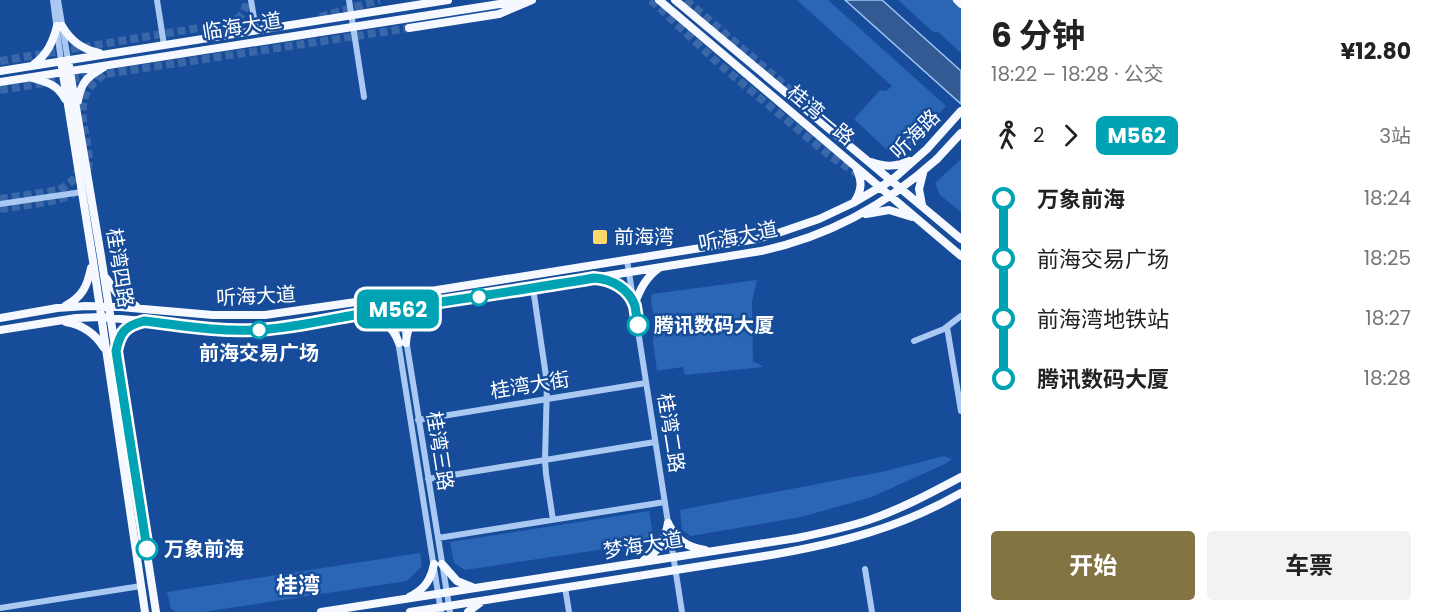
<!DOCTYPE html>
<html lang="zh">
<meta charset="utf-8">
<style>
body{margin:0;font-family:Poppins,"Noto Sans SC",sans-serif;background:#f2f2f2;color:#222;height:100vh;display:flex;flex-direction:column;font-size:22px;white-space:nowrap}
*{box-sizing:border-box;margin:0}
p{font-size:20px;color:#767676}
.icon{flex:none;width:33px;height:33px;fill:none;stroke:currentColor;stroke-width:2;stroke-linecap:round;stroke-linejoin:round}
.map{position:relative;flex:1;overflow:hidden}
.panel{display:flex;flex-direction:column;background:#fff;width:480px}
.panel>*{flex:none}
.badge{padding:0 12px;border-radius:9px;font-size:21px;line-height:39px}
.map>.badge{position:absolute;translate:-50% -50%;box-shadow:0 0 0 3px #fff}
.legs{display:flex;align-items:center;gap:9px;height:66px;padding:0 30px;font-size:20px}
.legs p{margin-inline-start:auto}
.headline{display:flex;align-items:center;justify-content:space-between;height:102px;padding:0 30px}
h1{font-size:33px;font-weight:700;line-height:45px}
.button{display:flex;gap:12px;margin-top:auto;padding:12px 30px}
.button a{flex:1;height:69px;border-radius:6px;background:#857443;color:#fff;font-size:24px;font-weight:700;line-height:69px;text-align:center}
.button a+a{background:#f2f2f2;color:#222}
ul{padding:0 30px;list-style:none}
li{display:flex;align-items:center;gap:21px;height:60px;font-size:22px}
li i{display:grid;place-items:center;width:9px;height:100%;margin:0 8px;background:currentColor}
li i::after{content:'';width:15px;height:15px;margin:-8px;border:4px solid;border-radius:50%;background:#fff}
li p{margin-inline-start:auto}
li:first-child i{background:linear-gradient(#0000 50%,currentColor 0)}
li:last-child i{background:linear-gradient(currentColor 50%,#0000 0)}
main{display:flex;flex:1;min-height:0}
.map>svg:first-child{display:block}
</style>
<main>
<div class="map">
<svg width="961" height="612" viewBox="0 0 961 612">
<rect width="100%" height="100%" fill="#164c99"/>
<path fill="#2a65b6" d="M 797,0 L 828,0 L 946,106 L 936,117 L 925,110 L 925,123 L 919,131 L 918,138 L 904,153 L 888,151 L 854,119 L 880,90 L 886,91 L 892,86 Z
M 898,0 L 955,0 L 961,6 L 961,53 L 938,32 L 933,32 Z
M 961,159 L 961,212 L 940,195 L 935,183 Z
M 757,280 L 752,301 L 753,361 L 764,367 L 685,375 L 683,367 L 657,371 L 653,342 L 655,320 L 651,303 L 652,294 Z
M 944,456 L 952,459 L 945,464 L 872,497 L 801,517 L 691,536 L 682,530 L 680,510 L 886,471 Z
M 649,511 L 653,536 L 645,543 L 465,570 L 454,563 L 450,542 Z
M 420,553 L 422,566 L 407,581 L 204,612 L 176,612 L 171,609 L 167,592 Z"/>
<path fill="#335a93" stroke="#9dc3f4" stroke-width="1.5" d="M 845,0 L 882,0 L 961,71 L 961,104 Z"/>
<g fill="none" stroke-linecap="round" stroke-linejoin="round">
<path stroke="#3967a8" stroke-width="8" stroke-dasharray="8 4" stroke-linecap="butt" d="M 651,0 L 719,64 L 830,156 L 861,176
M 686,0 L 852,143
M 320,17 L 380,0
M 0,61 L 228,23 C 240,19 246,13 246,0
M 0,90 L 409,28
M 88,170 C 93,144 72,110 90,87 C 94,82 100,78 104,74
M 0,199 L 59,190 C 68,185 76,180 78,169
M 0,209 C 17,206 62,202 74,193"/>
<path stroke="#aac9f2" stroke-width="6" d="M 53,0 L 61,61
M 58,0 L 68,60
M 157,0 L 164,45
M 251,0 L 256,30
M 349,0 L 364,97
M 0,204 L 82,192
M 627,260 L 682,612
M 533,288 L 547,383 L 545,460 L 546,474 L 553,520
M 399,296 L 450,612
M 391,297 L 441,612
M 947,327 L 961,411
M 914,341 L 944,329 L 961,316
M 418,420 L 646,383
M 428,479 L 655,442
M 438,538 L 665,502
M 865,569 L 872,612
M 565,587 L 569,612
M 0,608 L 141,586"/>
<path stroke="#f5f9ff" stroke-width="8" d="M 659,0 L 961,256
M 675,0 L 961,239
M 957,0 L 961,4
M 62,26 C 71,41 82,49 99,53
M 409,28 L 499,14 L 532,0
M 68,60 L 101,256 L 156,612
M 61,61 L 93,261 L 145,612
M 33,65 C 47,55 53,42 57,26
M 0,71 L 448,0
M 32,78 C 47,82 58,85 65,99
M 0,82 L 525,0
M 78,101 C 81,82 87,77 104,67
M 871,162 C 885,167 896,167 909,161
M 855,201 C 862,190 862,181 857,170
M 922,205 L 919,189 L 923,173
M 866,214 L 889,210 L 912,217
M 106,278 L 119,296 L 136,306
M 601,279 C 617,282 626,291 634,305
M 634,305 C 640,290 645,278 659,268
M 65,306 C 82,297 87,287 91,268
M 364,315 C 383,320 392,325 399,343
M 0,318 L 57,308 L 86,306 L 120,307 L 213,315 L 265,315 L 412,294 L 757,239 L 781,232 L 819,219 L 853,203 L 892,180 L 927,149 L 961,111
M 66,322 C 83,325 95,333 104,348
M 0,330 L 76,318 L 101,317 L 234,330 L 269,330 L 761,251 C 827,237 887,204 937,159
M 406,343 C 407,326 414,315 430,307
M 117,347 C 120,333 126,326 140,322
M 668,523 C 677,540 686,547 705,550
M 644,560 C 660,551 665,540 668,523
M 442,564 L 457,581 L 472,587
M 409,597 C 424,590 431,580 434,564
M 321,612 L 797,538 C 821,533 845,528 869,520 C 901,509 931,493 961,477
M 410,612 L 771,555 C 840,543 900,528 961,493
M 468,612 L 481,602"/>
<path stroke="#f5f9ff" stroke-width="8" d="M 937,159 L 961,133"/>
</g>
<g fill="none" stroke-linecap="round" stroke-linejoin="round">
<g stroke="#fff" stroke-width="14">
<path id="line-1" d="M 147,549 L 116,351 C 120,332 125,326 144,321 C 180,325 217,332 254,330 C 291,329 326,319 362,314 C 439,302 517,291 594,278 C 611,279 629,288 635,306 C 636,312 637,319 638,325"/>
</g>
<use href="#line-1" stroke="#00a3b4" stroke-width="9"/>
</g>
<rect fill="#ffd86b" stroke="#164c99" stroke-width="2" x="592" y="229" width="16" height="16" rx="3"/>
<g fill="#fff" stroke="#00a3b4" stroke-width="3">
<circle cx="479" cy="297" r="8"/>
<circle cx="638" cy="325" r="10"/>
<circle cx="259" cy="330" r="8"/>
<circle cx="147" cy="549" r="10"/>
</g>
<g text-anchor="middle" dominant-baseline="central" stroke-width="5" stroke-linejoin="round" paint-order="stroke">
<g font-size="20" fill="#fff" stroke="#164c99">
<text transform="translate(242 26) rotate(-9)">临海大道</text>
<text transform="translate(821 115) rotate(40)">桂湾一路</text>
<text transform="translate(915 134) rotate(-45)">听海路</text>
<text transform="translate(738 236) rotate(-11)">听海大道</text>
<text transform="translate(120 268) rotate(81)">桂湾四路</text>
<text transform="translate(256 296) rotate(-3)">听海大道</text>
<text transform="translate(530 385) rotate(-9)">桂湾大街</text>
<text transform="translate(671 433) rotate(81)">桂湾二路</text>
<text transform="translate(440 451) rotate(81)">桂湾三路</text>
<text transform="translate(643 545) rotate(-9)">梦海大道</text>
</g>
<g font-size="20" fill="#fff" stroke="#164c99" text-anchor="start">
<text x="614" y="237">前海湾</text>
</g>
<g font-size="20" font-weight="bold" fill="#fff" stroke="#164c99" text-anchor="start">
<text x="654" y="325">腾讯数码大厦</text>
<text x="259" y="353" text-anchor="middle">前海交易广场</text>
<text x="164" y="549">万象前海</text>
</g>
<g font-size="22" font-weight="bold" fill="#fff" stroke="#164c99">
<text x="298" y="585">桂湾</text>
</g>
</g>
</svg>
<b class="badge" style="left:398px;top:309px;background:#00a3b4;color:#fff">M562</b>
</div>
<section class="panel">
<div class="headline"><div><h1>6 分钟</h1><p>18:22 – 18:28 · 公交</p></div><b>¥12.80</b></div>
<div class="legs"><svg class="icon" aria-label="walk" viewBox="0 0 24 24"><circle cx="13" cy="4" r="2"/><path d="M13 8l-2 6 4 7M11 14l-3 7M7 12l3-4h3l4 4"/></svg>2<svg class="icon" aria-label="forward" viewBox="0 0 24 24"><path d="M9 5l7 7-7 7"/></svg><b class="badge" style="background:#00a3b4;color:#fff">M562</b><p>3站</p></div>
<ul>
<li><i style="color:#00a3b4"></i><b>万象前海</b><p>18:24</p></li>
<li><i style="color:#00a3b4"></i><span>前海交易广场</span><p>18:25</p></li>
<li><i style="color:#00a3b4"></i><span>前海湾地铁站</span><p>18:27</p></li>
<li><i style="color:#00a3b4"></i><b>腾讯数码大厦</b><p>18:28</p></li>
</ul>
<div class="button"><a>开始</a><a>车票</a></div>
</section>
</main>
